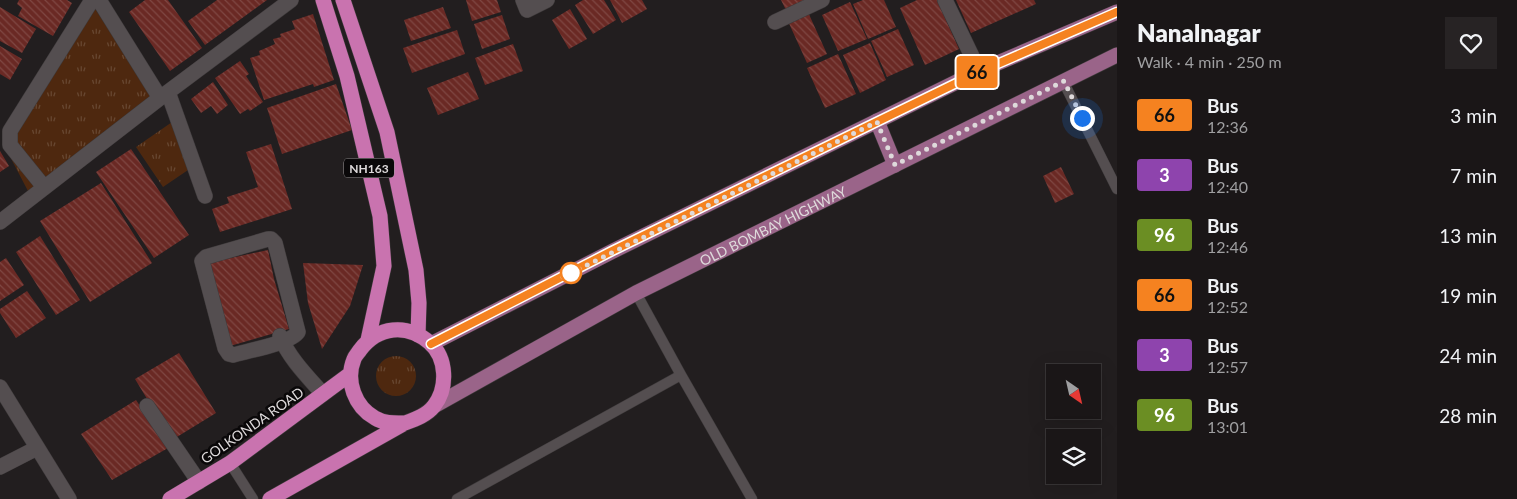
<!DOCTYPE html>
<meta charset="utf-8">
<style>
body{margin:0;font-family:Lato,sans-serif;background:#272324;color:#f1f3f6;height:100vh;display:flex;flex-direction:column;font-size:19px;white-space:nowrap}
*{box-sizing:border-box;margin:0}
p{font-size:16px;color:#9f9fa1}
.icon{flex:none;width:28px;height:28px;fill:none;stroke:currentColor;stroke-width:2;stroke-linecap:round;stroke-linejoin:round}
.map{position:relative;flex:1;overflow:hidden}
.panel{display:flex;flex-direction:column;background:#1a1617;width:400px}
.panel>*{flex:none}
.badge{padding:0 10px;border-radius:4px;font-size:18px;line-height:32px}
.needle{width:32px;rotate:146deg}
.controls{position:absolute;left:1046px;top:364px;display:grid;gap:10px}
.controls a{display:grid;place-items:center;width:55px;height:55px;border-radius:0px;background:#1a1617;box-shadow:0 5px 20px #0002,0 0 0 1px #383536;font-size:25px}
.you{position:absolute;width:25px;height:25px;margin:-12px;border:4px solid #fff;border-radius:50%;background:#1a73e8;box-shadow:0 0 0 8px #1a73e833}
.map>.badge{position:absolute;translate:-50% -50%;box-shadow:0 0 0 2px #fff}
.round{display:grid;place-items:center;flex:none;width:52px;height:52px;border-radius:0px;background:#272324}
.overview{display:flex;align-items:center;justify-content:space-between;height:85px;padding:0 20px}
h1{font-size:24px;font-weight:800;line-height:38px}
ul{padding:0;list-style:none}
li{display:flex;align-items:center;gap:15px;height:60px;padding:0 20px}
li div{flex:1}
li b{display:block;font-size:19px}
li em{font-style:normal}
li .badge{min-width:55px;font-weight:700;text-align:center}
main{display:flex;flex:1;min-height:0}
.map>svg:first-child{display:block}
</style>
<main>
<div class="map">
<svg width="1117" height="499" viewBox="0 0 1117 499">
<defs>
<pattern id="grass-tufts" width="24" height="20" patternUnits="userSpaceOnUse" patternTransform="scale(1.25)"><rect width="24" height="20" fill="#4e280f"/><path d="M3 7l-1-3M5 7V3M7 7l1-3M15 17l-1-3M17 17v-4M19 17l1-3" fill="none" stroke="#674731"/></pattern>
<pattern id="building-back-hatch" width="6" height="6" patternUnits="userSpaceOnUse" patternTransform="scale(1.25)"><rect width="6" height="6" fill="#6a2924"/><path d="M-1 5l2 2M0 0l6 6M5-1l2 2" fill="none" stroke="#7f4743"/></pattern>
</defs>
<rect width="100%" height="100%" fill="#221e1f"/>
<path fill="url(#grass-tufts)" d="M 92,4 L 153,97 L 28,191 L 6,149 Z
M 175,120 L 191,168 L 163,187 L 136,147 Z
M376 376a20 20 0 1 1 40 0a20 20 0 1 1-40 0Z"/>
<path fill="url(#building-back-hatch)" d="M 19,0 L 67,0 L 72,3 L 53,36 L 18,16 L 22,8 L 17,4 Z
M 145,0 L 168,0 L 202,48 L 170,71 L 129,12 Z
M 217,0 L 267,0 L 205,45 L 188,21 Z
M 466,0 L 497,0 L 501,12 L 472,21 Z
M 583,0 L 604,0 L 616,20 L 593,34 L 575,5 Z
M 610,0 L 642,0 L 647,9 L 622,23 Z
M 781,0 L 812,0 L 788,14 Z
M 863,0 L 884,0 L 896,27 L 868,39 L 853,4 Z
M 917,0 L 937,0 L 959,49 L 925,65 L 900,8 Z
M 956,0 L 1034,0 L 1036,4 L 971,33 Z
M 850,2 L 867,39 L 838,51 L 822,15 Z
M 0,7 L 36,29 L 22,53 L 0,41 Z
M 443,7 L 451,28 L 411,41 L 404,20 Z
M 570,9 L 587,39 L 569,49 L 552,20 Z
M 807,10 L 827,54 L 807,63 L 787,19 Z
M 313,14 L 334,80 L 314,87 L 313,84 L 264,100 L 250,58 L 260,55 L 259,51 L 275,44 L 273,39 L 281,37 L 280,34 L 295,29 L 292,21 Z
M 502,15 L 510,39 L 482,49 L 474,24 Z
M 898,29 L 914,65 L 887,77 L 871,41 Z
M 457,30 L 465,54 L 412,73 L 403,48 Z
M 870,43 L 886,80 L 860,93 L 843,55 Z
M 513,44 L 523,71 L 485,85 L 475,58 Z
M 0,46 L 22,59 L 10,80 L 0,74 Z
M 838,54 L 856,94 L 825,108 L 807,68 Z
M 240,61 L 249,74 L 246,76 L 263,102 L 250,111 L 248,109 L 240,114 L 215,78 Z
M 468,72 L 479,99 L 438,115 L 427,88 Z
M 213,82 L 228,105 L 217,114 L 211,106 L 201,113 L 191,99 Z
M 336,84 L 352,130 L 282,154 L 267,108 Z
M 271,144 L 292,209 L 220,232 L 212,209 L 229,203 L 227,197 L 258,187 L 246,152 Z
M 131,149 L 189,235 L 154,258 L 96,172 Z
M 0,151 L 9,166 L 0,172 Z
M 1061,167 L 1074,194 L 1055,203 L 1043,176 Z
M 101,183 L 152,263 L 90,302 L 40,221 Z
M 40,236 L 80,300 L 56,315 L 16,252 Z
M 268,250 L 274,279 L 289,329 L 230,346 L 207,263 Z
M 6,258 L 24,285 L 0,301 L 0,262 Z
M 303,263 L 363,265 L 350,306 L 322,349 L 308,303 Z
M 27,291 L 46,318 L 16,338 L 0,313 L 0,309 Z
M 179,353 L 216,413 L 172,440 L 135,379 Z
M 136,400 L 168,448 L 112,480 L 81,434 Z"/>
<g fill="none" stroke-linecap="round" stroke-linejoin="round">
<g stroke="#3e3a3b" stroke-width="11">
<path id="lane" d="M 1063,81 L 1117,189
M 636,293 L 681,375 L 752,499
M 230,463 L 253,499
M 457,499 L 681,375"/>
</g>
<g stroke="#3e3a3b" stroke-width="16">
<path id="street" d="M 99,0 L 160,98
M 523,0 L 527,10 L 547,0
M 945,0 L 979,71
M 775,22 L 822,0
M 168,92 L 205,196
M 44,187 L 10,145 L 10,131 L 92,0
M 0,222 L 160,98 L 291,0
M 268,239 L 271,239 L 275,243 L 298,332 C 291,343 247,351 233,355 L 229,354 L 225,348 L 202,261 L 206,257 Z
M 280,336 C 289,358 307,376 323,394
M 0,387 L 69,499
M 147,406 L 199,482
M 0,467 L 37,448"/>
</g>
<g stroke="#3e3a3b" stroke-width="16">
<g id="primary">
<path d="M 877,121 L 895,165"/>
<path d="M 431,344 L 613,251 L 979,71 L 1117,12"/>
<path id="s1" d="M 434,406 L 636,293 L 1117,55"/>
</g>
</g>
<g stroke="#3e3a3b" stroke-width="16">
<path id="highway" d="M 323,0 L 347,76 L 380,216 L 384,266 L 368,340
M 343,0 L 387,132 L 416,270 L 419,303 L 418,335
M 170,499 L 230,463 L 350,374
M 270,499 L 405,423 C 416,419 427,415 434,406 C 448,388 447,358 430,343 C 407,323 378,326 360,350 C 358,353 355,356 354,359 C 345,381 355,407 375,418 C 385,424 395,423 405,423"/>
</g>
<use href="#lane" stroke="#544e50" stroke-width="10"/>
<use href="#street" stroke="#544e50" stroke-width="15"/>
<use href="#primary" stroke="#9a6489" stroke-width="15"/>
<use href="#highway" stroke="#c973af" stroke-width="15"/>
</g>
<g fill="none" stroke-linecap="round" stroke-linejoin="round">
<g stroke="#fff" stroke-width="11">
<path id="line" d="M 431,344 L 612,251 L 979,72 L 1117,12"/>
</g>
<use href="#line" stroke="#f58220" stroke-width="8"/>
<path stroke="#dedadb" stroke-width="5" stroke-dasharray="0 9" d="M 571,273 L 563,277 L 877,122 L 895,165 L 1064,81 L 1082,118"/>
</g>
<circle fill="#fff" stroke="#f58220" stroke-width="2.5" cx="571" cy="273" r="10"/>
<g text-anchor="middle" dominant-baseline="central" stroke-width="5" stroke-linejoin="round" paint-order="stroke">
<rect fill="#0a0809" stroke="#9e9b9c" stroke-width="1" x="344" y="158.5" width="50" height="19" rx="4"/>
<g font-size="12" font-weight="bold" fill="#dedadb">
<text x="369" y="168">NH163</text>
</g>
<g font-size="14" fill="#dedadb" stroke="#0a0809">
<text stroke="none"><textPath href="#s1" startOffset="384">OLD BOMBAY HIGHWAY</textPath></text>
<text transform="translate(252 425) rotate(-35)">GOLKONDA ROAD</text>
</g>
</g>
</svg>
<div class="controls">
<a><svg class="needle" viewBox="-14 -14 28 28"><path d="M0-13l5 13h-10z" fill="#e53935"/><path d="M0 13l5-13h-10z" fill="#9f9fa1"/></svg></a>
<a><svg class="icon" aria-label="layers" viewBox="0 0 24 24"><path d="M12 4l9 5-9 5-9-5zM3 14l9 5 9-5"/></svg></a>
</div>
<div class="you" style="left:1082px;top:118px"></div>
<b class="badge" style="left:977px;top:72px;background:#f58220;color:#111">66</b>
</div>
<section class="panel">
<div class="overview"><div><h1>Nanalnagar</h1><p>Walk · 4 min · 250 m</p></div><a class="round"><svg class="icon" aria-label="heart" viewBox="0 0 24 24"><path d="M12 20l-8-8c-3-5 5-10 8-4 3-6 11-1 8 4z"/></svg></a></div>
<ul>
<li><span class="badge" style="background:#f58220;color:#111">66</span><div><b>Bus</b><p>12:36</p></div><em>3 min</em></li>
<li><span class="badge" style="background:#8e44ad;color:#fff">3</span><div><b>Bus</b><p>12:40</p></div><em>7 min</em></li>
<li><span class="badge" style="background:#6b8e23;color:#fff">96</span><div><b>Bus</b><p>12:46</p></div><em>13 min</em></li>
<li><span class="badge" style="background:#f58220;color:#111">66</span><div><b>Bus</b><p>12:52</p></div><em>19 min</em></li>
<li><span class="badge" style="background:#8e44ad;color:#fff">3</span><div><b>Bus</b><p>12:57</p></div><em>24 min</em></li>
<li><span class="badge" style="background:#6b8e23;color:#fff">96</span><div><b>Bus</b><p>13:01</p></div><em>28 min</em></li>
</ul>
</section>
</main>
